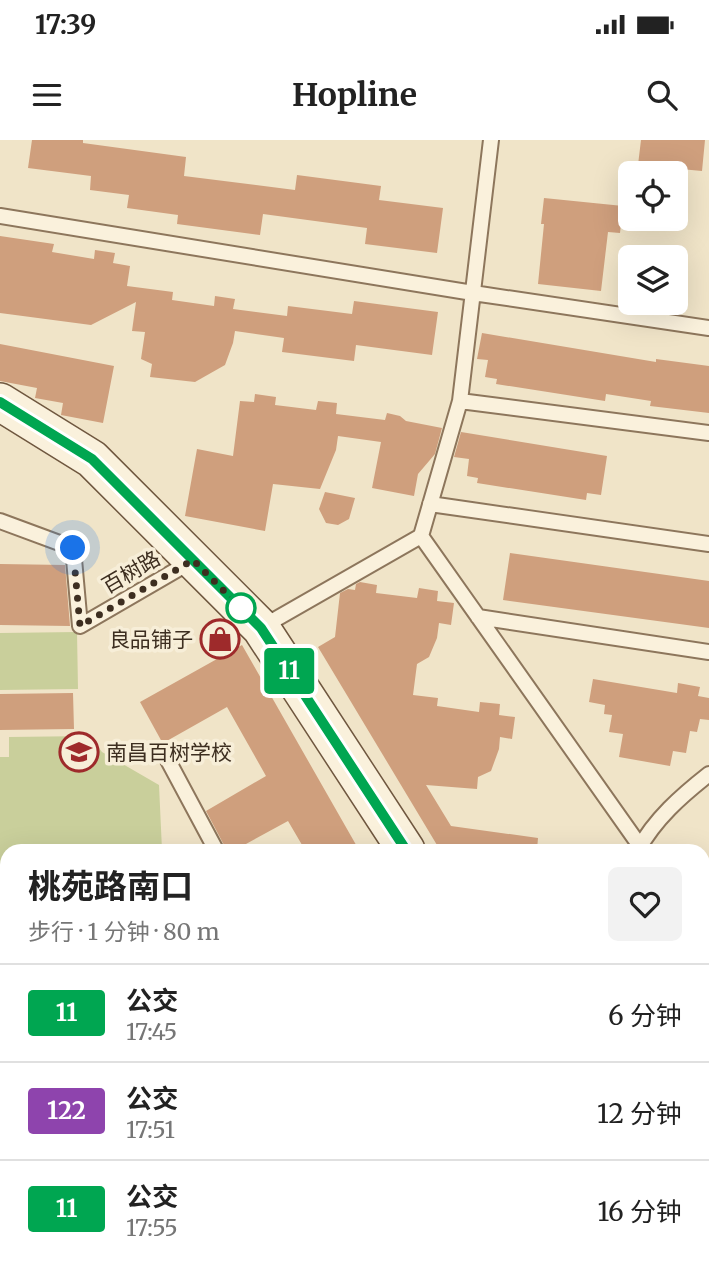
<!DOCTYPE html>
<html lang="zh">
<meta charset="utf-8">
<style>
body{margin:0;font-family:Merriweather,"Noto Sans SC",serif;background:#f2f2f2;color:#222;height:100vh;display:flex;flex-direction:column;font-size:26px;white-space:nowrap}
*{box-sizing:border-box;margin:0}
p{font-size:23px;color:#767676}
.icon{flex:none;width:38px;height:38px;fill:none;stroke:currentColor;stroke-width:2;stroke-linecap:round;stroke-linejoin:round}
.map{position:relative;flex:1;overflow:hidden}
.panel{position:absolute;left:0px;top:704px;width:710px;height:429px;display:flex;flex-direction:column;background:#fff;border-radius:21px 21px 0 0;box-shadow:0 7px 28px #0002}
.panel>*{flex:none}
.badge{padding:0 14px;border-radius:5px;font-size:24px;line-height:46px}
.fabs{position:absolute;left:618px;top:21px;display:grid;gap:14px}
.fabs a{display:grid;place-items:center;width:70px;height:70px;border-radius:10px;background:#fff;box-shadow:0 7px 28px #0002;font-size:35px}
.you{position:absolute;width:35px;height:35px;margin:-18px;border:5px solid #fff;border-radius:50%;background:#1a73e8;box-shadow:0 0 0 10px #1a73e833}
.map>.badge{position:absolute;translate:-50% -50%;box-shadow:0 0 0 4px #fff}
.round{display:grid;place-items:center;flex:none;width:74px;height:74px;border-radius:10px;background:#f2f2f2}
.summary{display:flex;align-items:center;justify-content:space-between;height:119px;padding:0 28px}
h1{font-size:33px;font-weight:700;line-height:52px}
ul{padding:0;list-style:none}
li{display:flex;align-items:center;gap:21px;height:98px;padding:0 28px;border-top:2px solid #e0e0e0}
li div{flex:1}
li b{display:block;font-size:26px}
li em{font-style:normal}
li .badge{min-width:77px;font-weight:700;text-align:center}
.status{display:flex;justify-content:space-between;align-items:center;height:49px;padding:0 35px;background:#fff;direction:ltr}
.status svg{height:19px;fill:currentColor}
header{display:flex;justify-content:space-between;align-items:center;height:91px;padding:0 28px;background:#fff;font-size:32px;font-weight:700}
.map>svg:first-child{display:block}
</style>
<div class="status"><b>17:39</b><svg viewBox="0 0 49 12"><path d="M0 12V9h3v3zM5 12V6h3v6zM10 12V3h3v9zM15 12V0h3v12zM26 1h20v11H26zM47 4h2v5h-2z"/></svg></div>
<header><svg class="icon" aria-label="menu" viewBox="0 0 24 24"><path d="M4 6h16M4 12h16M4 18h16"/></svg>Hopline<svg class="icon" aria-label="search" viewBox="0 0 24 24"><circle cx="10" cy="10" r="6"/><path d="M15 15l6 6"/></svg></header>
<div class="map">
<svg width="709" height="1131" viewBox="0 0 709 1131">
<rect width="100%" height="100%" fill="#f0e4c8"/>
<path fill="#c9cf9b" d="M 77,492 L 78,549 L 0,550 L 0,493 Z
M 90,596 L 102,612 L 159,645 L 162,710 L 7,710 L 7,760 L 0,760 L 0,617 L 9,617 L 9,597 Z
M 704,1014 L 709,1014 L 709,1099 L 704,1099 Z"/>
<path fill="#cf9f7d" d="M 32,0 L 83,0 L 83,3 L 186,17 L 184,36 L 295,50 L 297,35 L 381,46 L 379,60 L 443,68 L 437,113 L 365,104 L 367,88 L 263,74 L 260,95 L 177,84 L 178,75 L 127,68 L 129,55 L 90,50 L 91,36 L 28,28 Z
M 641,0 L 705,0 L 702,31 L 638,25 Z
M 544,58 L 623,66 L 620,93 L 608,92 L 601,151 L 538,144 L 544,84 L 541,84 Z
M 0,96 L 54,104 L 52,112 L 94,119 L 95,110 L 115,113 L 113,123 L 130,126 L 127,146 L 173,152 L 172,160 L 214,166 L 215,156 L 235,159 L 233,169 L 287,176 L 288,166 L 352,174 L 354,161 L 438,172 L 432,215 L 356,205 L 354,221 L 282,212 L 284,198 L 235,191 L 233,203 L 225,225 L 195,242 L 150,237 L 152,224 L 141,219 L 145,192 L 132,191 L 136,162 L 91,185 L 0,173 Z
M 482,193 L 656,222 L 656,219 L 709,226 L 709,273 L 650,266 L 651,261 L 606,254 L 605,261 L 496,244 L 497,239 L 485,237 L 488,220 L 477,219 Z
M 0,204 L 114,226 L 103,283 L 61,275 L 63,263 L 35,258 L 37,248 L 0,241 Z
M 255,254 L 276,257 L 275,265 L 316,270 L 318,261 L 337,263 L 336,274 L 385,280 L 387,273 L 400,276 L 406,281 L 442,288 L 435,314 L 418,334 L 414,356 L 372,348 L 381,302 L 338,296 L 336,310 L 320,349 L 273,344 L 265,391 L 185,376 L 197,309 L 233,316 L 240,261 L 254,262 Z
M 461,292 L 607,316 L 601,355 L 587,353 L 586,360 L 477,343 L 478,338 L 467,336 L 469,319 L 454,317 Z
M 325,352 L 355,358 L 349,379 L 338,385 L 326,383 L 319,369 Z
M 510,413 L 709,441 L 709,488 L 503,460 Z
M 0,424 L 65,425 L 70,486 L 0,485 Z
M 360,442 L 377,445 L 376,453 L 417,458 L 419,448 L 438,451 L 437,461 L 454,463 L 451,485 L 439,483 L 437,498 L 429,517 L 417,524 L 413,555 L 438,558 L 437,566 L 479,572 L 480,562 L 500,564 L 499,575 L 515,577 L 512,599 L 500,597 L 499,609 L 491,631 L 478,637 L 477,649 L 426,645 L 451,686 L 538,698 L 537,710 L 440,710 L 318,507 L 335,497 L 340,453 L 348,449 L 355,450 L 356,444 Z
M 242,505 L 359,710 L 305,710 L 288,681 L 235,710 L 226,710 L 224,705 L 206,671 L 266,636 L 227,567 L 165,602 L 162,602 L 140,562 Z
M 593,539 L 677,553 L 678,543 L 700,547 L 698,556 L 709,558 L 709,580 L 700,579 L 697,592 L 690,591 L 686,613 L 673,611 L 670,626 L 619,617 L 623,594 L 609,592 L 612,575 L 604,574 L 605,565 L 589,562 Z
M 73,553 L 74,589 L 0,590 L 0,554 Z"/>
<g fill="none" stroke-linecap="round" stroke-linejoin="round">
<g stroke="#8d765c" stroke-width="18">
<path id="lane" d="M 0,76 L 473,153 L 709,188
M 460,261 L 709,293
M 430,364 L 709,404
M 0,381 L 73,408 L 80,486 L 192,421
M 421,396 L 640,706
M 478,477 L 709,512
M 262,487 L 421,396 L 460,261 L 491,0
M 163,611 L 216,710
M 638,710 C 655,679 681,656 709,634
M 0,814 L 7,815
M 0,984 L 7,984
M 388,1125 L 395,1131
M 0,1130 L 7,1122"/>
</g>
<g stroke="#6f573f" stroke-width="40">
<path id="secondary" d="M 0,262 L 92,319 L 261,488 L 406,710
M 645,1125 L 648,1131
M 436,1131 L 440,1125"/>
</g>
<path stroke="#8d765c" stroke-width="4.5" stroke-dasharray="5 3.5" stroke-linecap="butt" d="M 704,1058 L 709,1058"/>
<use href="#lane" stroke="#faf1dc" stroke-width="14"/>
<use href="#secondary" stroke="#faf1dc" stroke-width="37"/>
</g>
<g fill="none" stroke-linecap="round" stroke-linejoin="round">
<g stroke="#fff" stroke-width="16">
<path id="line" d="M 0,262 L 92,319 L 261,488 L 406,710"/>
</g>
<use href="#line" stroke="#00a651" stroke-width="10"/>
<path stroke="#3d2e20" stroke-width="7" stroke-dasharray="0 12.6" d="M 73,408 L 80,486 L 193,420 L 244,471 L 241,468"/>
</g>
<defs>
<g id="shop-ring" transform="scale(2.0125)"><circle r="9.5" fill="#f7eed8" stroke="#9e2a2b" stroke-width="1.5"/><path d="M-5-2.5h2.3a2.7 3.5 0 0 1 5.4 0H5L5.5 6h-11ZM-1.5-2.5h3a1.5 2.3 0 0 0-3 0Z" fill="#9e2a2b"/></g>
<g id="school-ring" transform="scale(2.0125)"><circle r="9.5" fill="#f7eed8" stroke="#9e2a2b" stroke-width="1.5"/><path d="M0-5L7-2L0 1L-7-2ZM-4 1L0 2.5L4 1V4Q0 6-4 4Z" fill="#9e2a2b"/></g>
</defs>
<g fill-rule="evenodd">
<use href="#shop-ring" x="220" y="499"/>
<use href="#school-ring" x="79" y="612"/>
</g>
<circle fill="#fff" stroke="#00a651" stroke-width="3.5" cx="241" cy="468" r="14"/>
<g text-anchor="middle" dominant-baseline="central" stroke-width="7" stroke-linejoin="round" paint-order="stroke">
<g font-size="21" fill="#3d2e20" stroke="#f7eed8">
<text transform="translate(131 432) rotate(-30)">百树路</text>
</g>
<g font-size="21" fill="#3d2e20" stroke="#f7eed8" text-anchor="end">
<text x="193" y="499">良品铺子</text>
<text x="106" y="612" text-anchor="start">南昌百树学校</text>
</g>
</g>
</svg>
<div class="fabs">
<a><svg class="icon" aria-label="locate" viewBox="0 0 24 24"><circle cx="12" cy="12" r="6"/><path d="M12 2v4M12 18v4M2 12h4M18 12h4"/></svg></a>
<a><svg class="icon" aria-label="layers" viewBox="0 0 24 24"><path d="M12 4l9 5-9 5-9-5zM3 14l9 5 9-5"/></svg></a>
</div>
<div class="you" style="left:73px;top:408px"></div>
<b class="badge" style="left:289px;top:531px;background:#00a651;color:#fff">11</b>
<section class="panel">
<div class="summary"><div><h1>桃苑路南口</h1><p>步行 · 1 分钟 · 80 m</p></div><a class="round"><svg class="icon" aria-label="heart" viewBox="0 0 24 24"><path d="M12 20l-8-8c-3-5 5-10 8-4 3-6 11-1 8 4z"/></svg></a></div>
<ul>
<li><span class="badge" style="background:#00a651;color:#fff">11</span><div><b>公交</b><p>17:45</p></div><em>6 分钟</em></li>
<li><span class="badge" style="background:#8e44ad;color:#fff">122</span><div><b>公交</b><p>17:51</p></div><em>12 分钟</em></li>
<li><span class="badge" style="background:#00a651;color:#fff">11</span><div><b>公交</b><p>17:55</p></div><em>16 分钟</em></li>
</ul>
</section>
</div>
